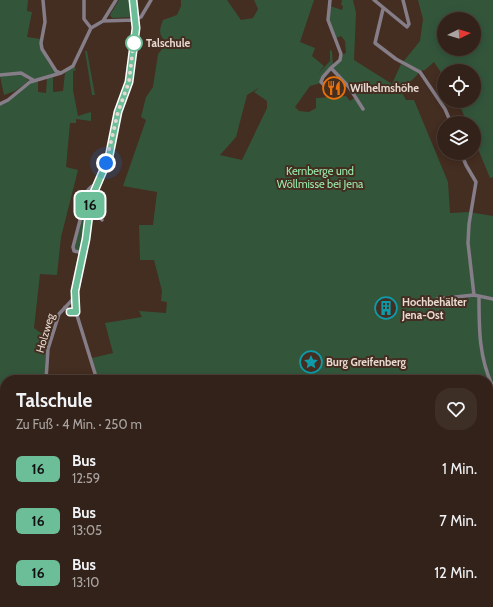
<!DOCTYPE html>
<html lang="de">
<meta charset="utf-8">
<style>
body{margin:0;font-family:Cabin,sans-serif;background:#3e2f26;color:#f1f3f6;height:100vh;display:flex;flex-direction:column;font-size:15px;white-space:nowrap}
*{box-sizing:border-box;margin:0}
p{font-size:13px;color:#a9a4a2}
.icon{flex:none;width:22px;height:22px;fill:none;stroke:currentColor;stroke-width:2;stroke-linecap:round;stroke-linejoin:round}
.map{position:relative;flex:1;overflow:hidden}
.sheet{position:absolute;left:0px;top:375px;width:493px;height:232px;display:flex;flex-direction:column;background:#332219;border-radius:16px 16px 0 0;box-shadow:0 2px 10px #0003,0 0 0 1px #4e3f38}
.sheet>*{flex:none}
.badge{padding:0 8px;border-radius:6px;font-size:14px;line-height:26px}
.needle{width:26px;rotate:85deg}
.controls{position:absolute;left:437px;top:12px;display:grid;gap:8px}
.controls a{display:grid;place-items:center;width:44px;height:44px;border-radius:50%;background:#332219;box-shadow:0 2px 10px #0003,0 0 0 1px #4e3f38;font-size:20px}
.you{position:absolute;width:20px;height:20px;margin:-10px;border:3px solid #fff;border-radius:50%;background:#1a73e8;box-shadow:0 0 0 6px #1a73e833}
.map>.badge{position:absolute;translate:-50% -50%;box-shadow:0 0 0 2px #fff}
.round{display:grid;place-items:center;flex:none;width:42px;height:42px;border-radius:16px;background:#3e2f26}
.summary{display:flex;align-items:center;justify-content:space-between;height:68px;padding:0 16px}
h1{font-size:19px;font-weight:700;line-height:30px}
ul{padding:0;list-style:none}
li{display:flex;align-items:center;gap:12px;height:52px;padding:0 16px}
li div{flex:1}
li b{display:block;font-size:15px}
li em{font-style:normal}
li .badge{min-width:44px;font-weight:700;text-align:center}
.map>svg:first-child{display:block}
</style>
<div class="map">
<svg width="493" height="607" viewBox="0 0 493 607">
<rect width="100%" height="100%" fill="#442d21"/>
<path fill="#33563b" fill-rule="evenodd" d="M 0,0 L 28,0 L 27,11 L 32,12 L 27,37 L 41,39 C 42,52 47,64 57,73 L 34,79 L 21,72 L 0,74 Z
M 119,0 L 130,0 L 132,17 L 112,18 L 110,15 Z
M 181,0 L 227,0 L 241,20 L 253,18 L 258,9 L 254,0 L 314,0 L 300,42 L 315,48 L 312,56 L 324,66 L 318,74 L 330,61 L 330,50 L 332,51 L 333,65 L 321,83 L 310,86 L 295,107 L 299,111 L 309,112 L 316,108 L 316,98 L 346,96 L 350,101 L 357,96 L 333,68 L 342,55 L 346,53 L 345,41 L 341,36 L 336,38 L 329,20 L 330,6 L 342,10 L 343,6 L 341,5 L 342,0 L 353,0 L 356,13 L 354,60 L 392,84 L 401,64 L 419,73 L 401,91 L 406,100 L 414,100 L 448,182 L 450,213 L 469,212 L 493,216 L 493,607 L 128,607 L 128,602 L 488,602 L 488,380 L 98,380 L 92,358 L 113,353 L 105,323 L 142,317 L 139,311 L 166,313 L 167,302 L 161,301 L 162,291 L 154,260 L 140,260 L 139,225 L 153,225 L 157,192 L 123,186 L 146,120 L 141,117 L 146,97 L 153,87 L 158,54 L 163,48 L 164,40 C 158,33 160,28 163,20 L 177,15 L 181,6 ZM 260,87 L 254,92 L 267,101 L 267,108 L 242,160 L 220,155 L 236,137 L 247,95 Z
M 418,0 L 493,0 L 493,177 L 490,178 L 474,139 L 474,123 L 467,123 L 458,101 L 474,101 L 474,71 L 444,71 L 444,77 L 434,62 L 425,70 L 421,71 L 403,62 L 420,41 L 423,19 ZM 444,19 L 474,19 L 474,49 L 444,49 Z
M 85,51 L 87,51 L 95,95 L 92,95 Z
M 74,66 L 76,70 L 73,71 L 73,90 L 78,116 L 91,112 L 91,121 L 76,119 L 76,123 L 70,123 L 66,167 L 78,170 L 61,237 L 57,275 L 40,274 L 34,328 L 49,339 L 46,353 L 45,380 L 5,380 L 5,471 L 0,462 L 0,105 L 30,83 L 38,80 L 38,92 L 46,93 L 47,78 L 53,77 L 53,92 L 63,91 L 65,73 Z
M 21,73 L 29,81 L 15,91 L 4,95 L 0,76 Z
M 93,186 L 82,250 L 74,250 L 89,191 Z
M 0,576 L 5,576 L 5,602 L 9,602 L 8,607 L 0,607 Z
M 26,602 L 88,602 L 87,607 L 25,607 Z"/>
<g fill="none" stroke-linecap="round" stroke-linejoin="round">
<path stroke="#857d87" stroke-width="3.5" d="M 43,0 L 45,22 L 41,43 L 42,49 L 56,71 L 61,73 L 73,66 L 91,28
M 84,0 L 84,19 L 91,28 L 103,21 L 116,0
M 330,0 L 328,20 L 341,54 L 340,60 L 331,68 L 349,87 L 363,109
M 374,0 L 407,27 L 409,24 L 403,0
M 383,9 L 375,43 L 396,59 L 420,72 L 445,109 L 451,123
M 135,20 L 141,17 L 151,0
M 103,21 L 135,20
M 0,75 L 21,73 L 33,80
M 326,87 L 321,82 L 323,77 L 331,68
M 0,104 L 8,100 L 30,82 L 61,73
M 461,153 L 466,165 L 476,182 L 469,224 L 468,243 L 474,295
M 91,199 L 102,220
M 84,253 L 74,251 L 73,247 L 88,190 L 91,187 L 96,184
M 479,298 C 479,329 479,358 493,387
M 437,299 L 474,295 L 493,299
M 65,307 L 70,312 L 76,312
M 46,380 L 48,349 L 59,314 L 75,297
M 97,380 L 76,312 L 75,294 L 86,239 L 91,199 L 109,157 L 118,112 L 129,82 L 135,20
M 24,607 L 25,602
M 89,607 L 89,602"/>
<path stroke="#857d87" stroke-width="4" d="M 133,0 L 135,20"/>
</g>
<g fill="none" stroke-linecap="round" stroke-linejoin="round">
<g stroke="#fff" stroke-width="9">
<path id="line" d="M 70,312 L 76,312 L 75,291 L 86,239 L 91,199 L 109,157 L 118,112 L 129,82 L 136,28 L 133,0"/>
</g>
<use href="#line" stroke="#6cbe98" stroke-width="6"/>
<path stroke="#e8d9d1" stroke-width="4" stroke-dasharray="0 7.2" d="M 106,163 L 118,112 L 129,82 L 134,39 L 134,43"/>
</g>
<defs>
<g id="restaurant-ring" transform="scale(1.15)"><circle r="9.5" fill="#442d21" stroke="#e8710a" stroke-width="1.5"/><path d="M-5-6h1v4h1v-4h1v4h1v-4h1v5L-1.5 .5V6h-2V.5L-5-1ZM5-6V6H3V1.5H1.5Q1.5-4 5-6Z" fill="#e8710a"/></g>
<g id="building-ring" transform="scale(1.15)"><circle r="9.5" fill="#442d21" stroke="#0f9aa8" stroke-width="1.5"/><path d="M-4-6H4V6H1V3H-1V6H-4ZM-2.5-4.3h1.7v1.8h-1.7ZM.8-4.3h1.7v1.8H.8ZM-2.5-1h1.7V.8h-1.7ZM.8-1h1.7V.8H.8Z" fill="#0f9aa8"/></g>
<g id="sight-ring" transform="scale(1.15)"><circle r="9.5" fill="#442d21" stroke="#0f9aa8" stroke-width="1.5"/><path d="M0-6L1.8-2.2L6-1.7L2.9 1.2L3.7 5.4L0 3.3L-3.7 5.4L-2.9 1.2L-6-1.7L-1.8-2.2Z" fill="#0f9aa8"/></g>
</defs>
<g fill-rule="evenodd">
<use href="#restaurant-ring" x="334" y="88"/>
<use href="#building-ring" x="386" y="308"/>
<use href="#sight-ring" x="311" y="362"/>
</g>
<circle fill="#fff" stroke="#6cbe98" stroke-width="2" cx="134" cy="43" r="8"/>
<g text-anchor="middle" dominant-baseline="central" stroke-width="4" stroke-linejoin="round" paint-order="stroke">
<g font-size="11" font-weight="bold" fill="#e8d9d1" stroke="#442d21" text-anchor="start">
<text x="146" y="43">Talschule</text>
</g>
<g font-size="11" font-weight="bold" fill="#e8d9d1" stroke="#442d21" text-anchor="start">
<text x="350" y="88">Wilhelmshöhe</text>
<text x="402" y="302">Hochbehälter<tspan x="402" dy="13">Jena-Ost</tspan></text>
<text x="326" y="362">Burg Greifenberg</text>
</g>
<g font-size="11" fill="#98ecab" stroke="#442d21">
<text x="320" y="171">Kernberge und<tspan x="320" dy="13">Wöllmisse bei Jena</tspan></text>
</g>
<g font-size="11" fill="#e8d9d1" stroke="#442d21">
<text transform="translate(45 333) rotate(-74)">Holzweg</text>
</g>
</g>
</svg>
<div class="controls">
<a><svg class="needle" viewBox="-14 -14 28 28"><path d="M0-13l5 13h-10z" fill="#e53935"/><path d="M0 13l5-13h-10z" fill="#a9a4a2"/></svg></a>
<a><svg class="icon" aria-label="locate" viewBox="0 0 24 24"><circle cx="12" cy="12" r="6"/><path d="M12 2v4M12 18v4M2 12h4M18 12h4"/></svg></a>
<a><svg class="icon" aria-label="layers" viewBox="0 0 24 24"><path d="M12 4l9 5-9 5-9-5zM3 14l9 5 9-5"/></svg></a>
</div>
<div class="you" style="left:106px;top:163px"></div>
<b class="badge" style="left:90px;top:205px;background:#6cbe98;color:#111">16</b>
<section class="sheet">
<div class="summary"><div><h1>Talschule</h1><p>Zu Fuß · 4 Min. · 250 m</p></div><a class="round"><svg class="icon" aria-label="heart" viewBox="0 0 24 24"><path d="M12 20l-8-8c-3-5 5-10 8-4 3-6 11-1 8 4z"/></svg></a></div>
<ul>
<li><span class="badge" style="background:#6cbe98;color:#111">16</span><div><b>Bus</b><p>12:59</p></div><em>1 Min.</em></li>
<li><span class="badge" style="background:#6cbe98;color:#111">16</span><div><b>Bus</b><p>13:05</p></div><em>7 Min.</em></li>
<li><span class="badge" style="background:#6cbe98;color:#111">16</span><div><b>Bus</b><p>13:10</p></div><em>12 Min.</em></li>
</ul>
</section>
</div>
